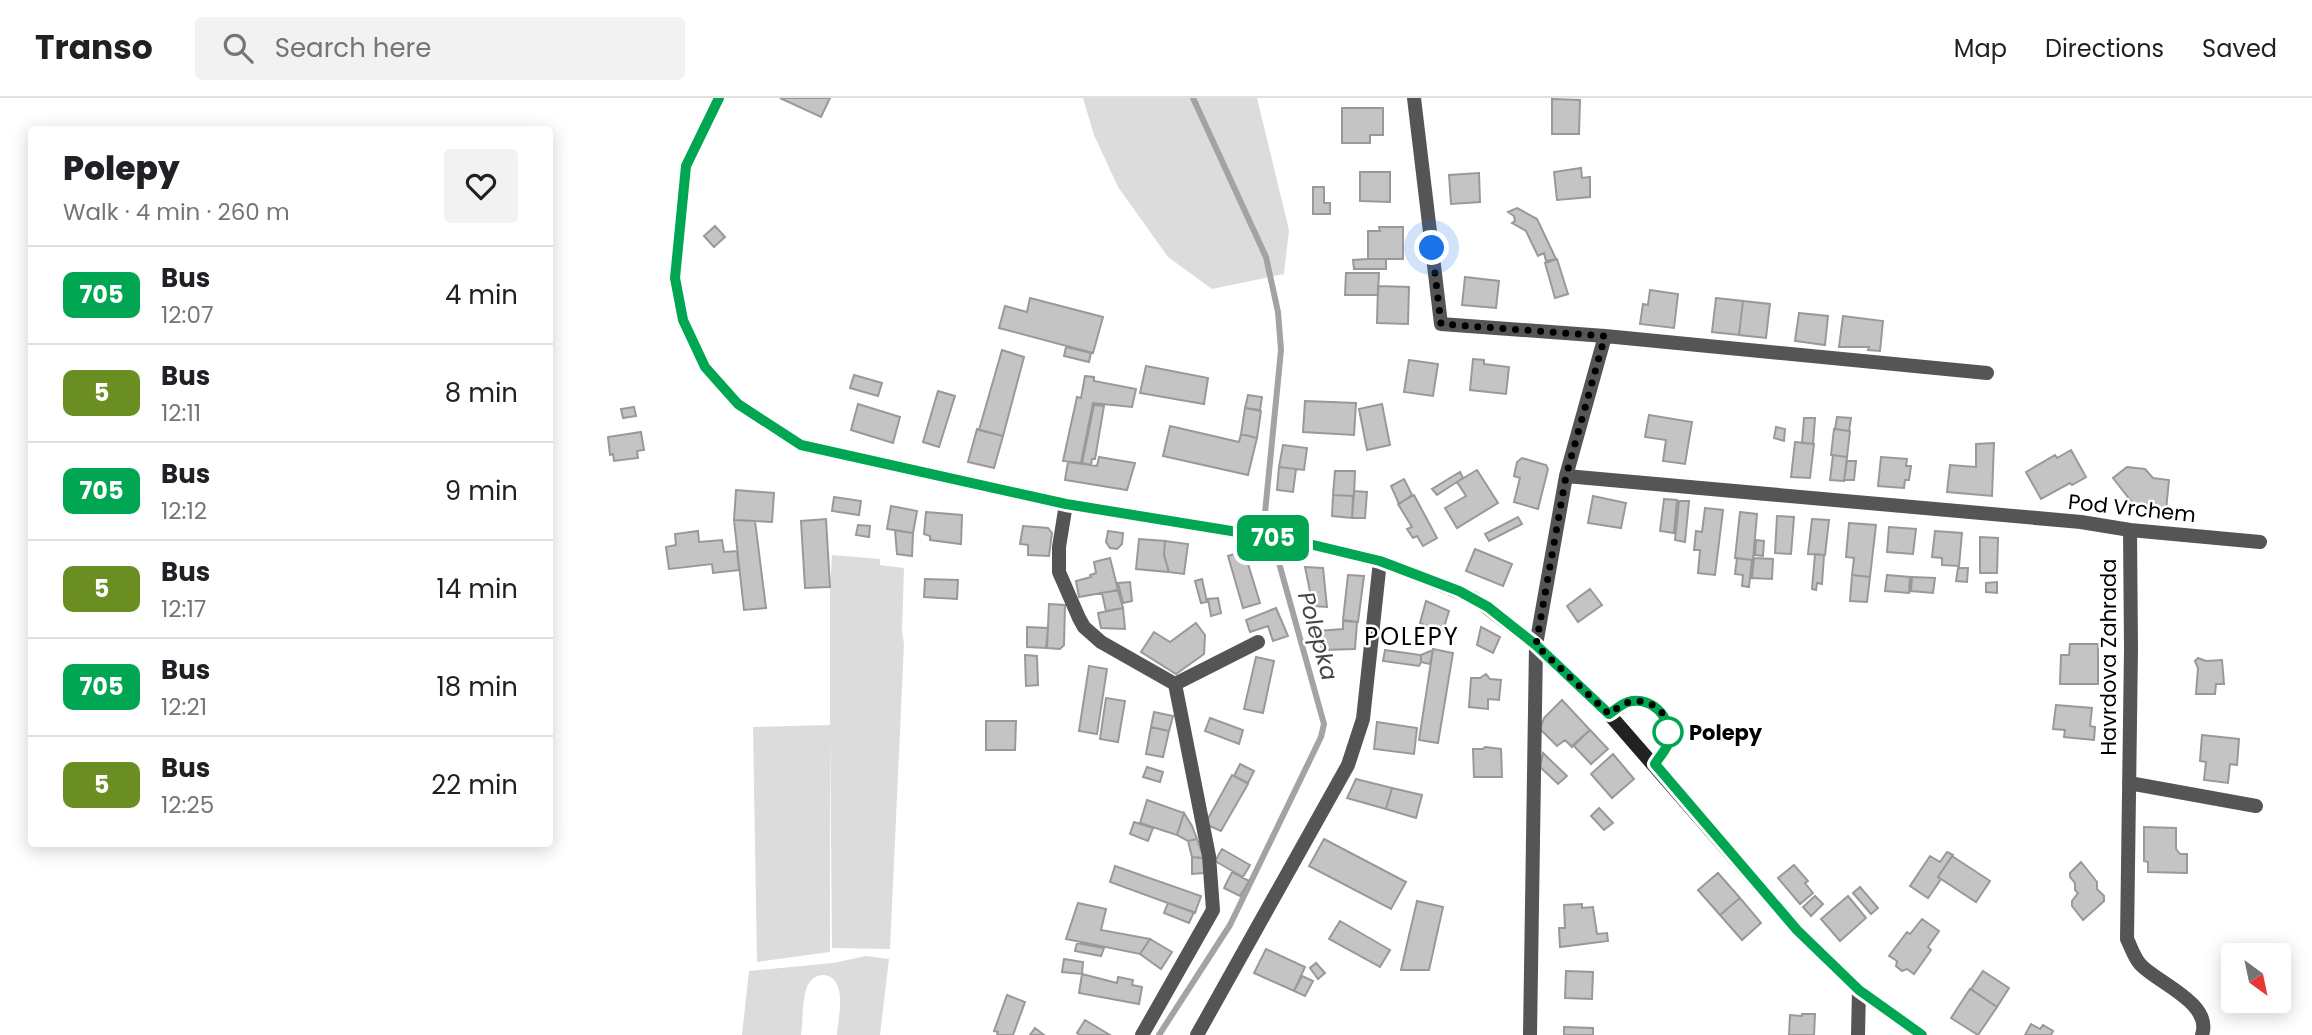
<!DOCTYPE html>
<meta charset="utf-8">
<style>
body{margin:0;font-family:Poppins,sans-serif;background:#f2f2f2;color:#202124;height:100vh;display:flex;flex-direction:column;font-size:26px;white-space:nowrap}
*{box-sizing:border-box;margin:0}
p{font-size:23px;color:#757577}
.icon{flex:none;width:38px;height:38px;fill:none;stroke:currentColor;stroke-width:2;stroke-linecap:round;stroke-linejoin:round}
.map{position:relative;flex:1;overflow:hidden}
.side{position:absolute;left:28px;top:28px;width:525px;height:721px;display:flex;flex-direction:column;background:#fff;border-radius:7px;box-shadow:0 4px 18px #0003}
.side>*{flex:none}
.badge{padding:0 14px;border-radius:10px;font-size:24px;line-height:46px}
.needle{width:46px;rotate:147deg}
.fabs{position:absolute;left:2221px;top:845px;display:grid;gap:14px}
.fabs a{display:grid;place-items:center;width:70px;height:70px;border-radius:7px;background:#fff;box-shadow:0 4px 18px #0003;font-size:35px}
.you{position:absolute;width:35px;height:35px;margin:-18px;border:5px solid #fff;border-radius:50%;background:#1a73e8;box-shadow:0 0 0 10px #1a73e833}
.map>.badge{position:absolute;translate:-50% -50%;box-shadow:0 0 0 4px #fff}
.round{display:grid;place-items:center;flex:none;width:74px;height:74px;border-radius:7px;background:#f2f2f2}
.headline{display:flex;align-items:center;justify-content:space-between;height:119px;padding:0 35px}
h1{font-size:33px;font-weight:800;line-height:52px}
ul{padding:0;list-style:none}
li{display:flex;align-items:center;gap:21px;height:98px;padding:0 35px;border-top:2px solid #e0e0e0}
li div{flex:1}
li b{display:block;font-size:26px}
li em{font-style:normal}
li .badge{min-width:77px;font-weight:700;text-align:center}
header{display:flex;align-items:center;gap:42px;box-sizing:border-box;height:98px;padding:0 35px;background:#fff;border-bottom:2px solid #e0e0e0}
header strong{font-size:33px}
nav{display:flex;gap:38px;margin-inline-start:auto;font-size:24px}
.search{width:490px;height:63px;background:#f2f2f2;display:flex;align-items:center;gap:18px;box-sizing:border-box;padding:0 24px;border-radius:7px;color:#757577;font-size:26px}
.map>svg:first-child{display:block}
</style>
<header>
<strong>Transo</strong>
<div class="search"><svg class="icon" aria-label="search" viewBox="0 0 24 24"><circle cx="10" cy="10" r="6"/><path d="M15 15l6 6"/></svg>Search here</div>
<nav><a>Map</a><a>Directions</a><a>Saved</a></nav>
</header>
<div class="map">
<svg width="2312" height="937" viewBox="0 0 2312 937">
<rect width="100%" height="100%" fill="#fff"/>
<path fill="#dcdcdc" d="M 1083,0 L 1257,0 L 1289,132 L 1284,176 L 1212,191 L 1168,159 L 1118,89 L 1094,37 Z
M 832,457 L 880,461 L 880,467 L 904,470 L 902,533 L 904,546 L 890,851 L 832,850 L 830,629 L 830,854 L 757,864 L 753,629 L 830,627 L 830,490 Z
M 866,858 L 889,861 L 880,937 L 837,937 C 838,923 842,906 839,892 C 834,871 811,873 806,892 C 802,906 803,923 801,937 L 742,937 L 749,873 L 833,865 Z"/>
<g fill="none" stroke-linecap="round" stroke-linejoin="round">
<path stroke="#a3a3a3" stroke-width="6" d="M 1159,937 L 1230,827 L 1321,639 L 1324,626 L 1265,415 L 1281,252 L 1278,214 L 1266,159 L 1193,0"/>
</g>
<path fill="#c4c4c4" stroke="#999" stroke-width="2" d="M 780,0 L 830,0 L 821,19 Z
M 1552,1 L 1580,2 L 1579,36 L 1552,36 Z
M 1342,10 L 1383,10 L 1383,37 L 1370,37 L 1370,45 L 1342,45 Z
M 1581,70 L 1582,80 L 1590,79 L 1590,99 L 1557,102 L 1554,74 Z
M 1360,74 L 1390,74 L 1390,104 L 1360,103 Z
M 1479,75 L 1480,104 L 1451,106 L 1449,77 Z
M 1313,89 L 1324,89 L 1324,105 L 1330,105 L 1330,116 L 1313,116 Z
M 1517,110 L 1537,121 L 1556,161 L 1546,163 L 1544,155 L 1538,158 L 1526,133 L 1512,125 L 1515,123 L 1514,118 L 1508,114 Z
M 715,128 L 725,139 L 714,149 L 704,138 Z
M 1379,129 L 1403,129 L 1403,161 L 1368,161 L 1368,133 L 1380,133 Z
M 1368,161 L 1386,161 L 1386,171 L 1354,171 L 1353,162 Z
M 1557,161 L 1568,196 L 1555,200 L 1545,165 Z
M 1346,175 L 1379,175 L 1378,197 L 1345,197 Z
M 1465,179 L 1499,183 L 1496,210 L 1462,207 Z
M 1378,188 L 1409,189 L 1408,226 L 1377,225 Z
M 1650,192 L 1678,196 L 1674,230 L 1640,226 L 1643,206 L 1648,207 Z
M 1030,200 L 1103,219 L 1093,255 L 999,230 L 1005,208 L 1027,214 Z
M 1716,200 L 1743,203 L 1739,237 L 1712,234 Z
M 1743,203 L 1770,206 L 1766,240 L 1739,237 Z
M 1799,215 L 1828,218 L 1825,247 L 1795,243 Z
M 1843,218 L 1883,223 L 1880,253 L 1868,252 L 1869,249 L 1839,249 Z
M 1066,249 L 1091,255 L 1089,264 L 1064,258 Z
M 1002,252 L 1024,259 L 1003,338 L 979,332 Z
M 1473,261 L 1484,262 L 1484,266 L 1509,269 L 1506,296 L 1470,292 Z
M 1409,262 L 1438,266 L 1433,298 L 1404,294 Z
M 1146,268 L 1208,280 L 1204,306 L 1140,295 Z
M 854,277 L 882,285 L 878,298 L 850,290 Z
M 1085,278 L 1094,279 L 1094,283 L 1136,291 L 1132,309 L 1093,305 L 1081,365 L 1063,363 L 1077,299 L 1081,300 Z
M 938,293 L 955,298 L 939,349 L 923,344 Z
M 1248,297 L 1262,299 L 1260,312 L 1245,310 Z
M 1305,303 L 1356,305 L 1354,337 L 1303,334 Z
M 858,306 L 900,319 L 893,345 L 851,332 Z
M 1382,306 L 1390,347 L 1367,352 L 1359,311 Z
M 1094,307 L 1104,308 L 1095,361 L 1092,361 L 1091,367 L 1082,365 Z
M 634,309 L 636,318 L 623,320 L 621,311 Z
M 1245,310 L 1261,313 L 1257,340 L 1241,336 Z
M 1649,317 L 1692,324 L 1685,366 L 1663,363 L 1666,342 L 1645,339 Z
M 1837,319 L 1851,320 L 1849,333 L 1835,331 Z
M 1804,320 L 1815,320 L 1813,346 L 1802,345 Z
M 1170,328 L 1239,344 L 1241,336 L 1257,340 L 1248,377 L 1163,358 Z
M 1776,329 L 1785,331 L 1784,343 L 1774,340 Z
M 977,331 L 1003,338 L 994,370 L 968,364 Z
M 1834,331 L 1850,333 L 1847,359 L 1831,357 Z
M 641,334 L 644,352 L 637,353 L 638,360 L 614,363 L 613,356 L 610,357 L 608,339 Z
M 1795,344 L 1814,346 L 1810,380 L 1791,379 Z
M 1994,345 L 1992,398 L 1947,394 L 1950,367 L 1976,369 L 1976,346 Z
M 1283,347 L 1307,350 L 1304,372 L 1279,369 Z
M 2071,352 L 2086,379 L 2072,387 L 2070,385 L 2041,401 L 2026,374 L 2055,357 L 2057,360 Z
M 1833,357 L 1847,359 L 1844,383 L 1830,382 Z
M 1099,359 L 1135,365 L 1127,392 L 1065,382 L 1068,364 L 1097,368 Z
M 1881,359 L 1907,361 L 1906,368 L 1911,368 L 1909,382 L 1905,382 L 1904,390 L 1878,388 Z
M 1522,360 L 1546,367 L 1548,371 L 1538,411 L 1514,404 L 1520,380 L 1514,378 L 1517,364 Z
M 1847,363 L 1856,363 L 1854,382 L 1844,382 Z
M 1279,369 L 1296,371 L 1293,394 L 1277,392 Z
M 2127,369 L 2145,371 L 2153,380 L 2169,382 L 2166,412 L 2141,410 L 2134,407 L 2113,380 Z
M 1477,372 L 1498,405 L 1457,430 L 1445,410 L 1466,398 L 1457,384 Z
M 1335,373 L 1355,373 L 1354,398 L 1333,397 Z
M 1460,374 L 1463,380 L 1437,397 L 1432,391 Z
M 1404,381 L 1412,397 L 1399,406 L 1391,388 Z
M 736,392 L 774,395 L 772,424 L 734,422 Z
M 1354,393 L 1367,394 L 1365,420 L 1352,420 Z
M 1333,397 L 1353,398 L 1352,420 L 1332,418 Z
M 1414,397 L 1437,440 L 1423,448 L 1417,438 L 1413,440 L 1407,431 L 1412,429 L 1398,406 Z
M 1593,398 L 1626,405 L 1621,430 L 1588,425 Z
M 834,399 L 861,403 L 859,417 L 832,413 Z
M 1664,401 L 1677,402 L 1674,435 L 1660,433 Z
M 1679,403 L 1689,403 L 1685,444 L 1675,442 Z
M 891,408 L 917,413 L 913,435 L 887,431 Z
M 1705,410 L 1723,412 L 1715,477 L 1698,475 L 1700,452 L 1694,452 L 1696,433 L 1702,434 Z
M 926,414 L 962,417 L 961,446 L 930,442 L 930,438 L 924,436 Z
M 1740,414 L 1757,416 L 1753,462 L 1735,460 Z
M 1777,418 L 1794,419 L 1791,456 L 1775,455 Z
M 1518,419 L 1522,426 L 1489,443 L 1485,436 Z
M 826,421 L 830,489 L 805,490 L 801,423 Z
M 1812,421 L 1829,422 L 1825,457 L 1808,456 Z
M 734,422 L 755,423 L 766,510 L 744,512 Z
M 1849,425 L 1876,427 L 1870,479 L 1852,477 L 1854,460 L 1846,459 Z
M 858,427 L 870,428 L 869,439 L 856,437 Z
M 1023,428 L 1048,430 L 1052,435 L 1049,458 L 1028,457 L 1028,447 L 1020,446 Z
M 1889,429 L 1916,431 L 1913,456 L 1887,454 Z
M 895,432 L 913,435 L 912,458 L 897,456 Z
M 698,433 L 699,444 L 722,442 L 724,454 L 737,453 L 739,472 L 713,475 L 712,466 L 669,471 L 666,449 L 676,447 L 675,436 Z
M 1108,433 L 1123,435 L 1122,446 L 1117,451 L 1110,450 L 1106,444 Z
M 1935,433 L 1962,435 L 1959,468 L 1942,467 L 1942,460 L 1932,459 Z
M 1980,439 L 1998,440 L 1997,475 L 1980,475 Z
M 1139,441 L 1165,443 L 1164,457 L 1169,474 L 1136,471 Z
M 1756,442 L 1764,443 L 1763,458 L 1755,457 Z
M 1165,443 L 1188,446 L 1184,476 L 1169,474 L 1164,457 Z
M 1475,451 L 1512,466 L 1503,488 L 1466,473 Z
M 1244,453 L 1260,505 L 1243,510 L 1228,458 Z
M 1815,456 L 1824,457 L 1822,486 L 1817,485 L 1816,492 L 1812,491 Z
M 1110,460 L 1118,492 L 1079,499 L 1076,483 L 1091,479 L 1090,477 L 1096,475 L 1094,464 Z
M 1737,460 L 1752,462 L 1749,489 L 1742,488 L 1743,477 L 1735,476 Z
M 1754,460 L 1773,461 L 1772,481 L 1752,480 Z
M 1305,469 L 1323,470 L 1327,509 L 1313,508 Z
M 1958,470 L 1968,470 L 1967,484 L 1956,483 Z
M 1348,477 L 1364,478 L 1358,524 L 1343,522 Z
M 1852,477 L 1870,479 L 1867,504 L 1850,503 Z
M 1887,477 L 1910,479 L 1909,495 L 1885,493 Z
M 1912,479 L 1935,480 L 1933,495 L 1911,493 Z
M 925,481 L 958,482 L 957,501 L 924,499 Z
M 1202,481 L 1207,504 L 1201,505 L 1195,483 Z
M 1130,484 L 1132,503 L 1123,505 L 1118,485 Z
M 1997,484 L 1997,495 L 1986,494 L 1986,485 Z
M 1590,491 L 1602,507 L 1578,524 L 1567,508 Z
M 1118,492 L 1123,510 L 1106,513 L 1102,495 Z
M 1218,500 L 1221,515 L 1211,518 L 1208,501 Z
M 1426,503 L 1449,513 L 1442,535 L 1420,525 Z
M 1049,506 L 1065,507 L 1064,547 L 1060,551 L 1047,550 Z
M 1123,510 L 1125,531 L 1101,530 L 1098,515 Z
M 1276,510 L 1288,538 L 1273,543 L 1268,528 L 1250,534 L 1246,522 Z
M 1343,523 L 1357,524 L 1355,551 L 1322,552 L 1318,533 L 1343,531 Z
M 1196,525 L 1205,537 L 1204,556 L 1176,576 L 1141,554 L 1154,534 L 1170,544 Z
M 1027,529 L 1048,530 L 1046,550 L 1027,549 Z
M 1481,529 L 1500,539 L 1493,555 L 1477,547 Z
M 2070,546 L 2098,546 L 2098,586 L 2060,586 L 2061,557 L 2069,557 Z
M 1433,551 L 1453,555 L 1438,645 L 1419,642 Z
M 1385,552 L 1421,557 L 1421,564 L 1419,568 L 1383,563 Z
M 1433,552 L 1430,566 L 1421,564 L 1421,557 Z
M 1025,557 L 1037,558 L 1038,587 L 1026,588 Z
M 1256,559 L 1274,563 L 1263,615 L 1244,611 Z
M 2198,560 L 2206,563 L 2222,562 L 2224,586 L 2216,586 L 2215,596 L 2196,596 L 2198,570 L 2195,563 Z
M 1089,568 L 1107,571 L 1097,636 L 1079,633 Z
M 1486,576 L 1490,581 L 1501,582 L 1499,602 L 1488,601 L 1488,611 L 1469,609 L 1471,580 L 1480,580 Z
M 1106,600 L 1125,603 L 1118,644 L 1100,641 Z
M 1562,602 L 1590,632 L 1572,649 L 1565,642 L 1557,648 L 1540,631 L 1544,620 Z
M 2056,607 L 2092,610 L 2090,628 L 2095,629 L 2094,642 L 2064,639 L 2065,632 L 2053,631 Z
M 1154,614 L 1173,618 L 1169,633 L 1151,629 Z
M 1210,620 L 1243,632 L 1239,646 L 1205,633 Z
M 986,623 L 1016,623 L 1015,652 L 986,652 Z
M 1377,624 L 1417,630 L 1414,656 L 1374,651 Z
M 1151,629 L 1169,633 L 1163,659 L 1146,656 Z
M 1590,632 L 1608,651 L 1591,666 L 1573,647 Z
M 2202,637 L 2239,641 L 2237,667 L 2230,666 L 2228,685 L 2204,682 L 2206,664 L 2200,663 Z
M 1485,649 L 1501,651 L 1502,679 L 1474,679 L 1473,651 L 1483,651 Z
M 1543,655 L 1567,678 L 1558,686 L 1540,669 Z
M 1613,656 L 1634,681 L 1612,700 L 1591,676 Z
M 1240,666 L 1254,673 L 1248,685 L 1234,678 Z
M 1147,669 L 1163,674 L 1160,684 L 1143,679 Z
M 1232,677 L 1248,686 L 1221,733 L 1205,726 Z
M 1356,681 L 1392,690 L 1386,711 L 1347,700 Z
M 1392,690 L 1422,697 L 1416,720 L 1386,711 Z
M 1147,702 L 1184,715 L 1177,737 L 1140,725 Z
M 1599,710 L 1613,725 L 1604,732 L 1591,718 Z
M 1184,715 L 1192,728 L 1197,741 L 1188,743 L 1177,737 Z
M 1134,724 L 1153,730 L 1148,743 L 1130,736 Z
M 2144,729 L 2176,730 L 2176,751 L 2180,756 L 2187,756 L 2187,775 L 2148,774 L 2148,764 L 2144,763 Z
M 1197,741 L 1204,760 L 1192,759 L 1188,743 Z
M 1324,741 L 1406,784 L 1391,811 L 1309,768 Z
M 1222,751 L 1250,767 L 1243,779 L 1215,763 Z
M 1947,754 L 1953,757 L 1938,779 L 1941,781 L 1928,800 L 1910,788 L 1930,758 L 1940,764 Z
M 1952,758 L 1990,783 L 1976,804 L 1938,779 Z
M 1192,759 L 1204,760 L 1204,775 L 1192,776 Z
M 2081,764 L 2097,784 L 2097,791 L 2104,798 L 2104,803 L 2083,822 L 2072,808 L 2072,803 L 2078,795 L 2075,792 L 2075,785 L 2070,779 L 2070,775 Z
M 1794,767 L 1808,783 L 1805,785 L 1813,795 L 1800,806 L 1778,780 Z
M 1115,768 L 1201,798 L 1195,815 L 1110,784 Z
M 1232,774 L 1249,783 L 1240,798 L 1224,790 Z
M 1718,775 L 1740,800 L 1720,817 L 1698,792 Z
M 1860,789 L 1878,810 L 1871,816 L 1853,795 Z
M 1815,798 L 1823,806 L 1811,818 L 1803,809 Z
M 1848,798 L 1866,820 L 1840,843 L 1821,821 Z
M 1740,800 L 1761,825 L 1742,842 L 1720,817 Z
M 1417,803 L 1443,809 L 1429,872 L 1401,872 Z
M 1078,805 L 1106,811 L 1101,832 L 1150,841 L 1140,856 L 1066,841 Z
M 1168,805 L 1194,814 L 1189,825 L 1164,815 Z
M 1582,806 L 1582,810 L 1593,809 L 1597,836 L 1607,835 L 1608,843 L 1560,849 L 1559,830 L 1565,830 L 1564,807 Z
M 1922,821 L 1939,833 L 1928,849 L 1931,852 L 1914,876 L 1907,871 L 1902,873 L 1896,868 L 1897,863 L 1889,858 L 1907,834 L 1910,836 Z
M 1340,823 L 1390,852 L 1380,869 L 1329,841 Z
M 1150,841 L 1172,854 L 1161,871 L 1140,856 Z
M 1077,845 L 1104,850 L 1101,858 L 1075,853 Z
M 1266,851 L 1305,869 L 1294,893 L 1254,875 Z
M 1064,861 L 1083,864 L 1082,876 L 1062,874 Z
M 1316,865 L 1325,875 L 1318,881 L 1310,870 Z
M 1566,873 L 1593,874 L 1592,901 L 1565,900 Z
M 1983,873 L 2009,890 L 1997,909 L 1971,891 Z
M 1082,876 L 1117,885 L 1118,879 L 1133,882 L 1132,887 L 1142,889 L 1139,906 L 1079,895 Z
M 1302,878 L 1313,883 L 1305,898 L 1294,893 Z
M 1970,891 L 1997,909 L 1978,937 L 1951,920 Z
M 1007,897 L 1025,904 L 1013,937 L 997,937 L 998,934 L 994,933 Z
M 1802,916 L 1815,916 L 1814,937 L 1789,937 L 1790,917 L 1802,918 Z
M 1085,922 L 1110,937 L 1080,937 L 1077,935 Z
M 2031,926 L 2040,931 L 2043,927 L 2053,933 L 2051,937 L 2025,937 Z
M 1564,929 L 1593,930 L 1593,937 L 1564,937 Z
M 1035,930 L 1044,937 L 1030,937 Z"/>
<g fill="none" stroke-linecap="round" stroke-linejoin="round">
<path stroke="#555" stroke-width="14" d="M 1414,0 L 1441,226 L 1605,238 L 1987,275
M 1566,378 L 2081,424 L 2130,432 L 2260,444
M 1066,406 L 1059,449 L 1059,474 L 1079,520 L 1084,529 L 1101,544 L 1175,586 L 1209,758 L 1213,812 L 1142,937
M 2130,432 L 2131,551 L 2127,841 C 2131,849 2134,859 2140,866 C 2157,885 2213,905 2202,937
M 1175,586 L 1258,544
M 1609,616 C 1615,613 1621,606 1628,604 C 1654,597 1676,623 1667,648 C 1664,654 1658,661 1655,666
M 2129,685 L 2256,708
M 1197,937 L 1348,667 L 1363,621 L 1380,463
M 1530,937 L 1536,547 L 1566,378 L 1605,238
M 1858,937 L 1859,892"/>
<path stroke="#222" stroke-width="14" d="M 719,0 L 686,68 L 675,180 L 683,222 L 705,269 L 738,306 L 801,347 L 1066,406 L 1305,445 L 1380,463 L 1474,500 L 1536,547 L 1609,616 L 1797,832 L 1859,892 L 1922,937"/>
</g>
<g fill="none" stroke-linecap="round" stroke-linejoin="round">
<g stroke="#fff" stroke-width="16">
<path id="line" d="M 719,0 L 686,68 L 675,180 L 683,222 L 705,269 L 738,306 L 801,347 L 1066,406 L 1305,445 L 1380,463 L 1459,493 L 1488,509 L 1536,547 L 1609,616 C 1614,613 1621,606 1628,604 C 1654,597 1675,623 1667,648 C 1664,654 1658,661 1655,666 L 1797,832 L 1859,892 L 1922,937"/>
</g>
<use href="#line" stroke="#00a651" stroke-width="10"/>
<path stroke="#000" stroke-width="7" stroke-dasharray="0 12.6" d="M 1432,150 L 1441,226 L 1605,238 L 1566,378 L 1536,547 L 1609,616 C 1615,612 1622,606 1629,604 C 1647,599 1670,613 1668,634"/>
</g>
<circle fill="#fff" stroke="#00a651" stroke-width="3.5" cx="1668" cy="634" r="14"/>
<g text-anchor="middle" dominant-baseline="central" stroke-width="5" stroke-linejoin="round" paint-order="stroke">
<g font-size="21" fill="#000" stroke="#fff">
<text transform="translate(2132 410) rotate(6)">Pod Vrchem</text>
<text transform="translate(2108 559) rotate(-90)">Havrdova Zahrada</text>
</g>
<g font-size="21" font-weight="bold" fill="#000" stroke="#fff" text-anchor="start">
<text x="1689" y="634">Polepy</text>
</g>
<g font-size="23" font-style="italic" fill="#444" stroke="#fff">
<text transform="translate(1318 538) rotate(74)">Polepka</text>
</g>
<g font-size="24" letter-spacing="2" fill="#000" stroke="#fff">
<text x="1412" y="538">POLEPY</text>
</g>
</g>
</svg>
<div class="fabs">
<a><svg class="needle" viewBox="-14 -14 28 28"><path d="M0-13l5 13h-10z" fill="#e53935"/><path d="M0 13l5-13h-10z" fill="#757577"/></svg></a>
</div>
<div class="you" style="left:1432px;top:150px"></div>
<b class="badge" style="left:1273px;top:440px;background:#00a651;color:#fff">705</b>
<section class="side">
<div class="headline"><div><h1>Polepy</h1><p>Walk · 4 min · 260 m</p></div><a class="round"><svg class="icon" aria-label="heart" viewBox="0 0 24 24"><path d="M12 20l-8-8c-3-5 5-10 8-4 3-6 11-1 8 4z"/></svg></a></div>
<ul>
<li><span class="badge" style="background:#00a651;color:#fff">705</span><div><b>Bus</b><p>12:07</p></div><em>4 min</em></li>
<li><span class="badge" style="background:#6b8e23;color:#fff">5</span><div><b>Bus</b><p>12:11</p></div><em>8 min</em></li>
<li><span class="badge" style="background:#00a651;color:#fff">705</span><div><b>Bus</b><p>12:12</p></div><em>9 min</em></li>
<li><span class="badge" style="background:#6b8e23;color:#fff">5</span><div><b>Bus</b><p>12:17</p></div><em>14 min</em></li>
<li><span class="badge" style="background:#00a651;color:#fff">705</span><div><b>Bus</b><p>12:21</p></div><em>18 min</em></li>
<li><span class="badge" style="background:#6b8e23;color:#fff">5</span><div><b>Bus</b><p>12:25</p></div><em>22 min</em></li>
</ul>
</section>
</div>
